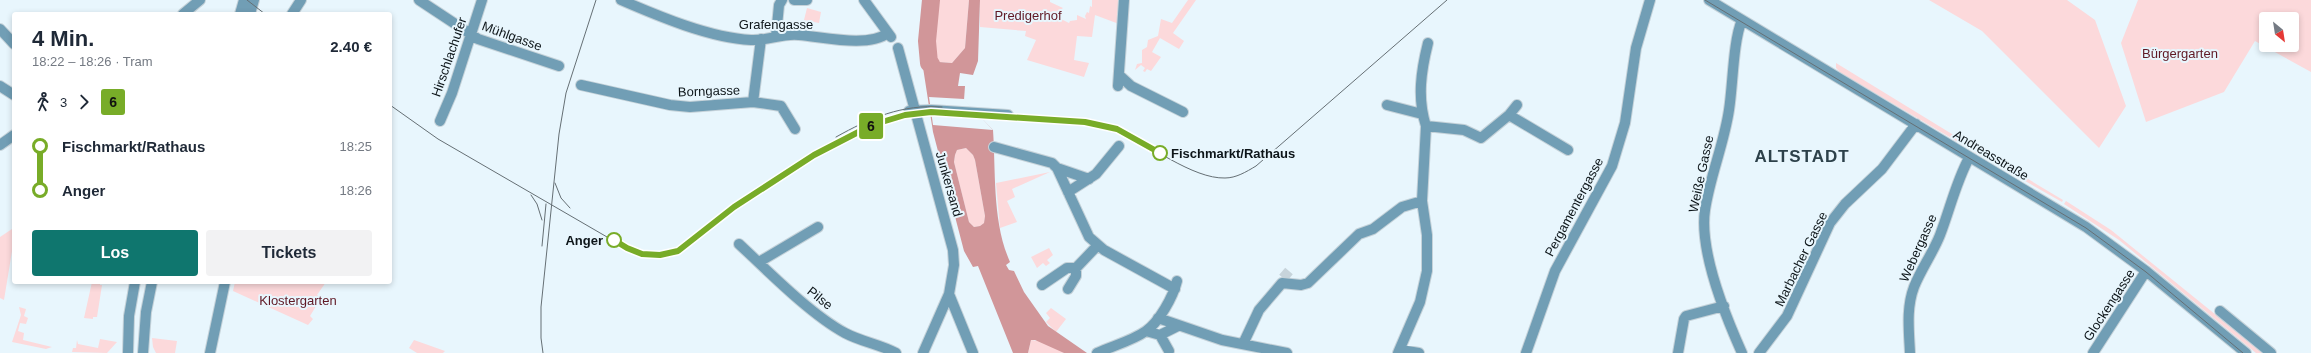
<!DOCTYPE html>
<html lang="de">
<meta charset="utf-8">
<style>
body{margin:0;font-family:Helvetica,sans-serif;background:#f2f2f3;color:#1f2937;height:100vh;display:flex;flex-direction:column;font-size:15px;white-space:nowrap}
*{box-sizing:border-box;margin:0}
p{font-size:13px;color:#747a83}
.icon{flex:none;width:22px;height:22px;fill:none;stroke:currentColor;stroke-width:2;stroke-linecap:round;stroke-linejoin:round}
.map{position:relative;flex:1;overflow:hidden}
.drawer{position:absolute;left:12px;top:12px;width:380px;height:272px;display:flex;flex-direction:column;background:#fff;border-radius:4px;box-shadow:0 2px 6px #0003}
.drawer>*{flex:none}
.badge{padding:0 8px;border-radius:3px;font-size:14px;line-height:26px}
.needle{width:26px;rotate:150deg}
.fabs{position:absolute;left:2259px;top:12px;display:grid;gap:8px}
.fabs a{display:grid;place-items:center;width:40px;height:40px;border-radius:4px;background:#fff;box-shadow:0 2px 6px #0003;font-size:20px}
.map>.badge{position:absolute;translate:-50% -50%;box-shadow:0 0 0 2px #fff}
.legs{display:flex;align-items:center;gap:6px;height:44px;padding:0 20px;font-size:13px}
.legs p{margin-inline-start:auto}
.headline{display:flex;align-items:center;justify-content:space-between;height:68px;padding:0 20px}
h1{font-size:22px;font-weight:600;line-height:30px}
.primary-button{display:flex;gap:8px;margin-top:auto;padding:8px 20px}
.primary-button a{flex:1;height:46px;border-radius:4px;background:#0f766e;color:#fff;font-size:16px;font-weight:600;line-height:46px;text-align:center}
.primary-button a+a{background:#f2f2f3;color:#1f2937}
ul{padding:0 20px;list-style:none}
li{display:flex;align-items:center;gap:14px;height:44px;font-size:15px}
li i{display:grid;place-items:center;width:6px;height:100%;margin:0 5px;background:currentColor}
li i::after{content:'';width:10px;height:10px;margin:-5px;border:3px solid;border-radius:50%;background:#fff}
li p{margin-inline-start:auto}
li:first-child i{background:linear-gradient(#0000 50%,currentColor 0)}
li:last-child i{background:linear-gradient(currentColor 50%,#0000 0)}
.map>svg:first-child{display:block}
</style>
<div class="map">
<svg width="2311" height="353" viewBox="0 0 2311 353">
<rect width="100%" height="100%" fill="#e8f6fd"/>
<path fill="#fcd9db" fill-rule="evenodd" d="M 936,0 L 969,0 L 965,48 L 952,63 L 939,62 L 933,56 Z
M 980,0 L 1050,0 L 1050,2 L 1063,8 L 1059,11 L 1062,18 L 1061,19 L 1069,23 L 1070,21 L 1077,20 L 1077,15 L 1086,19 L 1085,16 L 1087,12 L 1089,13 L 1090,6 L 1092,7 L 1092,0 L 1119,0 L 1119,24 L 1095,15 L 1092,37 L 1077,36 L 1074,60 L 1089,63 L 1084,77 L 1027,60 L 1036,40 L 1025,36 L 1026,31 L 980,27 Z
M 1188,0 L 1196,0 L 1173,33 L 1184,41 L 1179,49 L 1160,38 L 1152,52 L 1161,57 L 1151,71 L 1147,69 L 1145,72 L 1143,71 L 1145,68 L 1141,65 L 1135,70 L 1137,64 L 1142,63 L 1142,50 L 1147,47 L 1148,40 L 1158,36 L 1161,19 L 1172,23 Z
M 1929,0 L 2067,0 L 2095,20 L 2126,106 L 2099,148 L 1982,31 Z
M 2138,0 L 2311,0 L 2311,72 L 2255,41 L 2224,92 L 2146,122 L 2121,43 ZM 2266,19 L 2292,19 L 2292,45 L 2266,45 Z
M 807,8 L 821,12 L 819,23 L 804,20 Z
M 1836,63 L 1965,142 L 1963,145 L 1841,73 L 1836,68 Z
M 966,148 L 973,155 L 975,160 L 985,216 L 984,223 L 980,226 L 974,227 L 969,222 L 954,162 L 955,155 L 957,150 Z
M 1967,148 L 1981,155 L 1983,152 L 2063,200 L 2062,202 Z
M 1050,172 L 1012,189 L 1015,197 L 1007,201 L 1017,222 L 1000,228 L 996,183 Z
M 2066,201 L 2111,230 L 2263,353 L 2256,353 L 2119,240 L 2064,204 Z
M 12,229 L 14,239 L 4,300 L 0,298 L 0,237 Z
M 1049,248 L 1053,255 L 1047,260 L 1050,263 L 1046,266 L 1043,263 L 1037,268 L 1031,257 Z
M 92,282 L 100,282 L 100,285 L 102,285 L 97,317 L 93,317 L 93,319 L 84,318 Z
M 235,282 L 326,282 L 317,295 L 321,298 L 310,316 L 313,319 L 308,325 L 233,291 Z
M 19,307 L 26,309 L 24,316 L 28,318 L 26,324 L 20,323 L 18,331 L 24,333 L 23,340 L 52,347 L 46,349 L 12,342 L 21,315 Z
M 1051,308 L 1066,319 L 1056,332 L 1046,322 L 1050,318 L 1046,313 Z
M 152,338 L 177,341 L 175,353 L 156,353 L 153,347 Z
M 100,339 L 117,342 L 107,353 L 72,352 L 73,348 L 76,348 L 77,340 L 78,344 L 98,348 Z
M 414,340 L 445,351 L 443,353 L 417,353 L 409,348 Z
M 1031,340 L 1045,342 L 1064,353 L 1028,353 Z"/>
<path fill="#d19699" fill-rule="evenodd" d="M 969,0 L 980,0 L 978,61 L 973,75 L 960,73 L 958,86 L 965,86 L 964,100 L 993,130 C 996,173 992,221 1010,262 L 1006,265 L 1009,270 L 1014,271 L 1024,292 L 1048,326 L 1087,353 L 1064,353 L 1035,340 L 1031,340 L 1028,353 L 1013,353 L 978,266 L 973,267 L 964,251 L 933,132 L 922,61 L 922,40 L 933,40 L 933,56 L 939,62 L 952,63 L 965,48 ZM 966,148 L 973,155 L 975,160 L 985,216 L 984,223 L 980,226 L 974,227 L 969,222 L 954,162 L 955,155 L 957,150 Z"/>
<path fill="#e8f6fd" d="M 929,97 L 964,99 L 993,130 L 933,125 Z"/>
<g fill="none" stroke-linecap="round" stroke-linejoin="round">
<path stroke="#d19699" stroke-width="18" d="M 931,64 L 929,63 L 927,41 L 931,0"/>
<path stroke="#c7d4db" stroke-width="10" stroke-dasharray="10 5" stroke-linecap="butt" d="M 1283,278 L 1289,271"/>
<g stroke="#c5d2d9" stroke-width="12">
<path id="minor" d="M 419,0 L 478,39 L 559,66
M 621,0 C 658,16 710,38 751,40 C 768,41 782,33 799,35 C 824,37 868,48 888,33
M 794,0 L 807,0
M 864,0 L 891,37
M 1709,0 L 2086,227 L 2146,271 L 2246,353
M 183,14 L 200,0
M 240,14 L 244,0
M 250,14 L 254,0
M 292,14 L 301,0
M 0,29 L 14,44
M 776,36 L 779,5 L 782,0
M 898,48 L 953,250 L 954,265 L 949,294 L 973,353
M 1119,75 L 1131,86 L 1183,112
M 581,85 L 670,105 L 690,107 L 753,102 L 761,39
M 0,86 L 14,95
M 1118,86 L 1124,0
M 753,102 L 781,106 L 795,129
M 1387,105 L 1422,114
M 909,111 L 931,110 L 1008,115
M 1509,115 L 1517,105
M 440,121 L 452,93 L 482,0
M 1426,126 L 1464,130 L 1481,138 L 1509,115 L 1568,150
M 0,145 L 14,135
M 994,147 L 1052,163 L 1057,168 L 1089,237 L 1104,250 L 1175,289
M 1057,168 L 1089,179
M 1068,192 L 1096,174 L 1119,146
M 739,244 C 768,271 810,314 845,333 C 862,342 879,344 896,353
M 759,262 L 818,227
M 1042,285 L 1067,268 L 1076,268 L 1097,246
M 1068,289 L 1076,276 L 1076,268
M 2220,311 L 2271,353
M 1158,318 L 1222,340 L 1287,353
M 1146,331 L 1160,335 L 1178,326
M 1160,335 L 1169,351
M 1243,344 L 1259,310 L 1282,283 L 1301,285 L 1308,283 L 1359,234 L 1373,229 L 1402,207 L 1422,201
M 1401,350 L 1419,353
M 128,353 L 129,316 L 135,282
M 143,353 L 146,312 L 152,282
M 210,353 L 225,282
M 923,353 L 949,294
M 1097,353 C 1112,346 1132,341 1146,331 C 1159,322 1173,297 1177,281
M 1398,353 L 1420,302 L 1427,271 L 1427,235 L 1422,201 L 1426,126 C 1417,98 1421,71 1428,43
M 1526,353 L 1555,271 L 1612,166 L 1625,123 L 1636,48 L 1650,0
M 1678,353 L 1684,319 L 1686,316 L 1724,306
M 1742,353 C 1725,315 1699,251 1705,210 C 1710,176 1724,144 1729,110 C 1733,85 1733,41 1742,20
M 1759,353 L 1787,316 L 1830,223 L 1845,204 L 1882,169 L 1916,124
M 1910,353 C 1909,331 1906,308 1914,287 C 1921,269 1933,253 1940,235 C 1950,209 1956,182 1969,158
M 2093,353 L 2146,271"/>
</g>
<use href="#minor" stroke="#719eb5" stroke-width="10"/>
<path stroke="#656f74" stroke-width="1" d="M 247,0 L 265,14
M 1705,0 L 2086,228 L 2146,272 L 2243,353
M 390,105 L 438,139 L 626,248 L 650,255 L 678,251 L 734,207 L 814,155 L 889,119 L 931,112 L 1085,122 C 1096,124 1108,125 1118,130 C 1148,144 1193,179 1225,178 C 1236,178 1246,172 1256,166 L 1447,0
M 836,137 C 870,118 902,104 942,107
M 555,183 L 561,198 L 570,208
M 531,195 L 537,204 L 542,220
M 542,246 L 546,204
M 543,353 L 541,338 L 541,307 L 559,134 L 566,93 L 596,0"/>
</g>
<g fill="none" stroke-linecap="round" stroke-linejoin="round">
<g stroke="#fff" stroke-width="9">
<path id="line-1" d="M 614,240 L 627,248 L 642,254 L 660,255 L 678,251 L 734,207 L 814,155 L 872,125 L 905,115 L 931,112 L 1085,122 L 1117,129 L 1160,153"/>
</g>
<use href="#line-1" stroke="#78ac28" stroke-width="6"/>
</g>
<g fill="#fff" stroke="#78ac28" stroke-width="2">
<circle cx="1160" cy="153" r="7"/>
<circle cx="614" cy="240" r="7"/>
</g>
<g text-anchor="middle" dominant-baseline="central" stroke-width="4" stroke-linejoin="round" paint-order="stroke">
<g font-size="13" fill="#601925" stroke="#e8f6fd">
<text x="1028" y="15">Predigerhof</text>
<text x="2180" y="53">Bürgergarten</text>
<text x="298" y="300">Klostergarten</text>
</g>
<g font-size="13" fill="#0d1519" stroke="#e8f6fd">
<text x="776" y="24">Grafengasse</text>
<text transform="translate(512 36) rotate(20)">Mühlgasse</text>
<text transform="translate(449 57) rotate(-71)">Hirschlachufer</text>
<text transform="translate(709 91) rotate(-2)">Borngasse</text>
<text transform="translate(1991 155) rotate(31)">Andreasstraße</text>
<text transform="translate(1701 174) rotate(-78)">Weiße Gasse</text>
<text transform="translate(949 184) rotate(74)">Junkersand</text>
<text transform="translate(1574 207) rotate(-62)">Pergamentergasse</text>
<text transform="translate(1918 248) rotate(-66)">Webergasse</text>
<text transform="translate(1801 259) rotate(-64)">Marbacher Gasse</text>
<text transform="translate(820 298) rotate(39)">Pilse</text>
<text transform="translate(2109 305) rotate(-57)">Glockengasse</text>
</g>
<g font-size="13" font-weight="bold" fill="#0d1519" stroke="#e8f6fd" text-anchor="start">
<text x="1171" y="153">Fischmarkt/Rathaus</text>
<text x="603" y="240" text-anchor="end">Anger</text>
</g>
<g font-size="17" font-weight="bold" letter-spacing="1" fill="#2d414a" stroke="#e8f6fd">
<text x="1802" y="156">ALTSTADT</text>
</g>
</g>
</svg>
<div class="fabs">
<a><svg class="needle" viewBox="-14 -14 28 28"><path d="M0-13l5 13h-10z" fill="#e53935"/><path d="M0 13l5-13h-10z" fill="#747a83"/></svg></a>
</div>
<b class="badge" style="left:871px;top:126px;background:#78ac28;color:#111">6</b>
<section class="drawer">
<div class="headline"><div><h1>4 Min.</h1><p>18:22 – 18:26 · Tram</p></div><b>2.40 €</b></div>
<div class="legs"><svg class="icon" aria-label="walk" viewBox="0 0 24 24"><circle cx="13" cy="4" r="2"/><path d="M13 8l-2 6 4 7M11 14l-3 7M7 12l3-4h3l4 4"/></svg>3<svg class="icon" aria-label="forward" viewBox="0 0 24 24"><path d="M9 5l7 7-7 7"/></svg><b class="badge" style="background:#78ac28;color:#111">6</b></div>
<ul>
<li><i style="color:#78ac28"></i><b>Fischmarkt/Rathaus</b><p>18:25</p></li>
<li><i style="color:#78ac28"></i><b>Anger</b><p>18:26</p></li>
</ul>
<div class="primary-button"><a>Los</a><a>Tickets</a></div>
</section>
</div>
